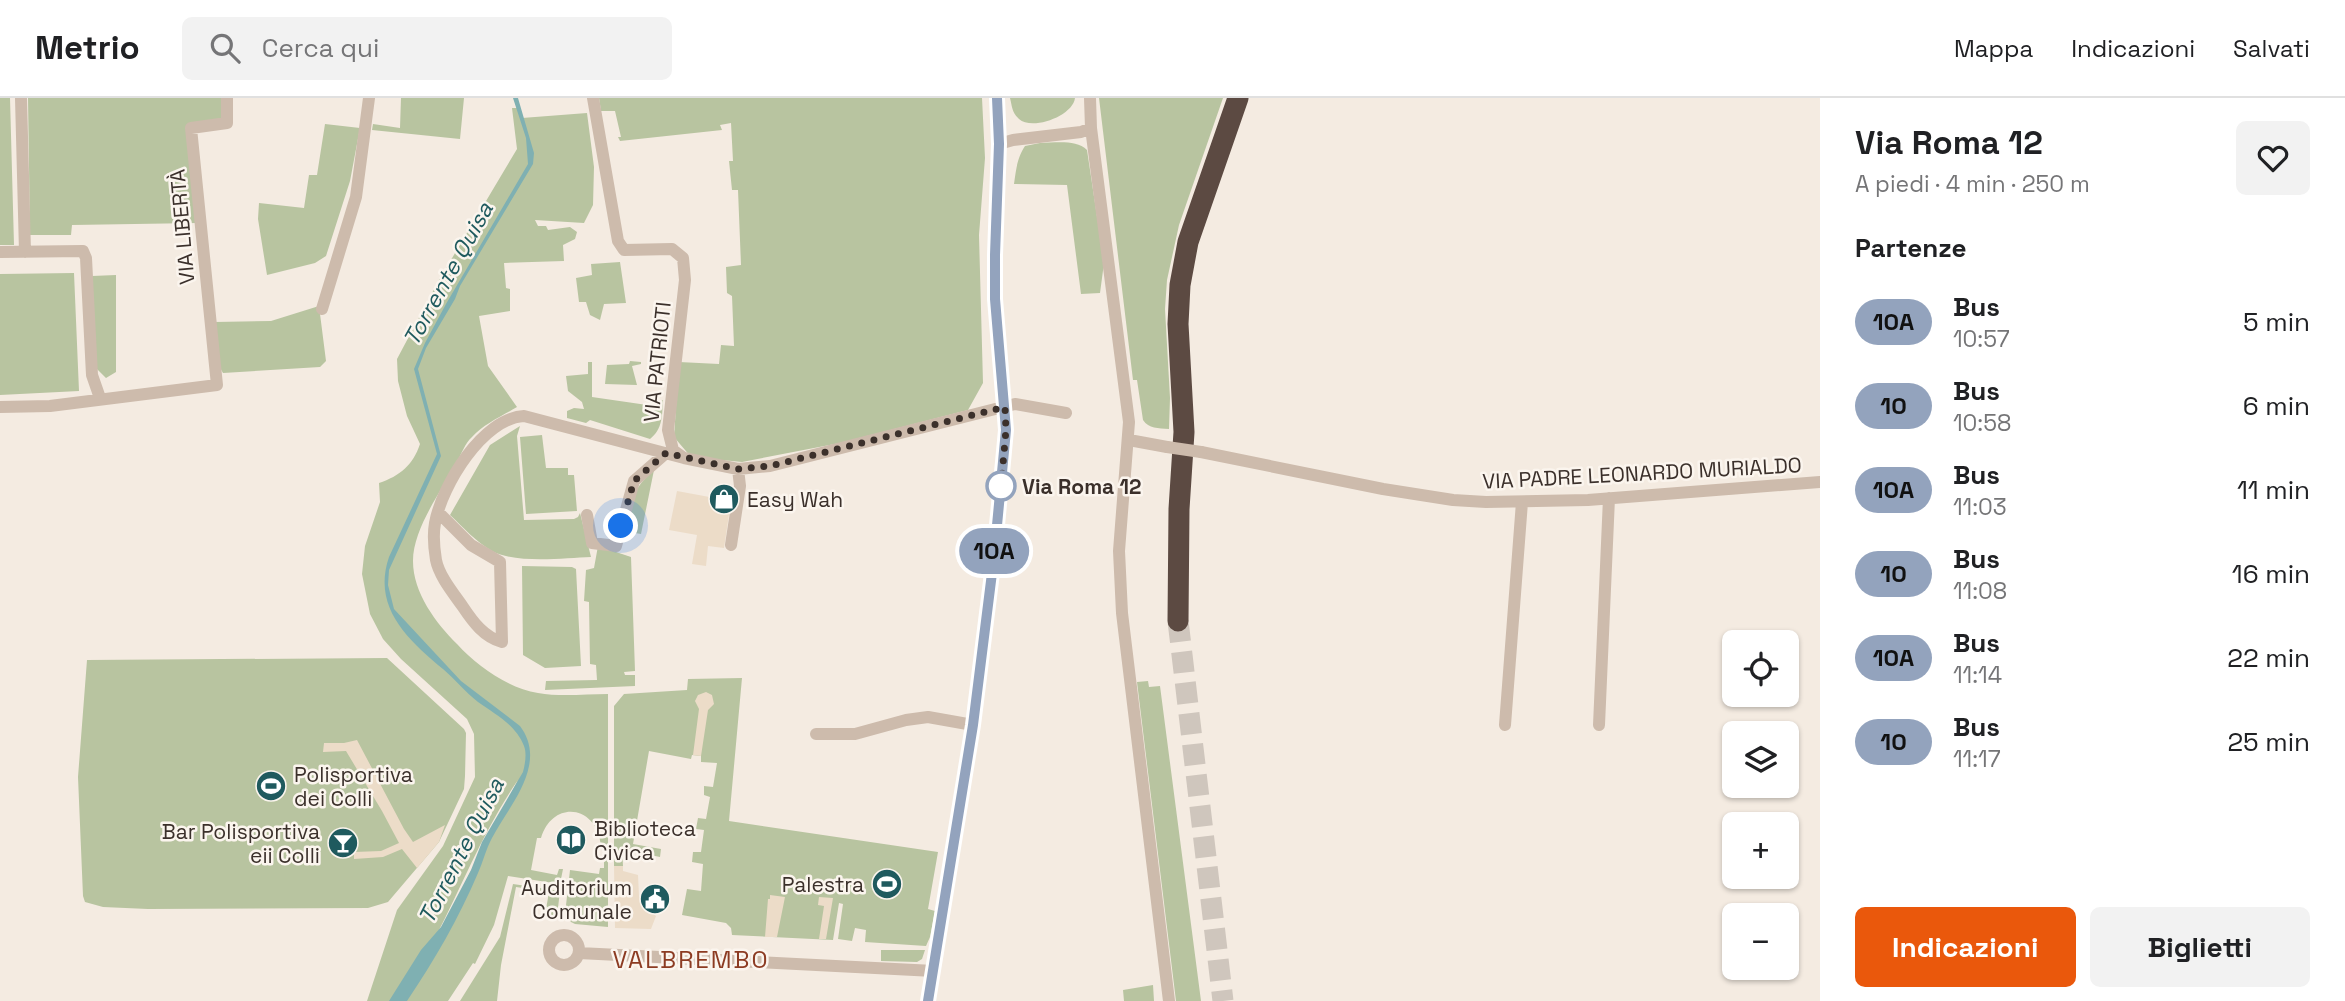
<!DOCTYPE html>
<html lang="it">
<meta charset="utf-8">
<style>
body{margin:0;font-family:"Space Grotesk",sans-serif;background:#f2f2f2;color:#202124;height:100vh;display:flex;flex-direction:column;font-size:26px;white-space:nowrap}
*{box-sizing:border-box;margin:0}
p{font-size:23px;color:#757577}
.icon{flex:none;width:38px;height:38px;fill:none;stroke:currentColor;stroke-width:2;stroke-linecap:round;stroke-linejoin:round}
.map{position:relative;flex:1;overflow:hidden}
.drawer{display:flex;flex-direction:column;background:#fff;width:525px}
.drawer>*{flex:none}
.badge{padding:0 14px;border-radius:23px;font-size:24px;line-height:46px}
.buttons{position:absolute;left:1722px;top:532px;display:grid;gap:14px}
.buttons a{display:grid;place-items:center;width:77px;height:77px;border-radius:10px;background:#fff;box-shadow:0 2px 5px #0004;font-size:35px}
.you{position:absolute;width:35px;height:35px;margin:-18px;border:5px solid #fff;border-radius:50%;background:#1a73e8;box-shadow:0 0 0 10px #1a73e833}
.map>.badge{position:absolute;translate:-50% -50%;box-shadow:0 0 0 4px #fff}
h2{padding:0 35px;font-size:26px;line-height:63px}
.round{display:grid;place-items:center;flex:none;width:74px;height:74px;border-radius:10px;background:#f2f2f2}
.overview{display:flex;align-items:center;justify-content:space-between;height:119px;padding:0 35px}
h1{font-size:33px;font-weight:700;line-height:52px}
.cta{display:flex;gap:14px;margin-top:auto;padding:14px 35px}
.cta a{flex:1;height:80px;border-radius:10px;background:#ea580c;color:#fff;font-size:28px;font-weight:700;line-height:80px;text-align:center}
.cta a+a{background:#f2f2f2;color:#202124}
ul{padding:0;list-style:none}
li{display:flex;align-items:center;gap:21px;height:84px;padding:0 35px}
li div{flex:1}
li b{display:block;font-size:26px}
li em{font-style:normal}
li .badge{min-width:77px;font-weight:700;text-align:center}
header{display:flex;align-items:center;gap:42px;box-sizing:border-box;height:98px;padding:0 35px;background:#fff;border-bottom:2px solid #e0e0e0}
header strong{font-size:33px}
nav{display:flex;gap:38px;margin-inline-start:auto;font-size:24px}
.search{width:490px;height:63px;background:#f2f2f2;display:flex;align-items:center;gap:18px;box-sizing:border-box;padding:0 24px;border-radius:10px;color:#757577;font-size:26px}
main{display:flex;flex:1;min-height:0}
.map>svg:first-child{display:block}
</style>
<header>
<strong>Metrio</strong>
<div class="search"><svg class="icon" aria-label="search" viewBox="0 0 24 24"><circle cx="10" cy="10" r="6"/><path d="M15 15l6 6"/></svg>Cerca qui</div>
<nav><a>Mappa</a><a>Indicazioni</a><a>Salvati</a></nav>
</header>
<main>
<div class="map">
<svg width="1820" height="903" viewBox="0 0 1820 903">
<rect width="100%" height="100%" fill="#f4ebe1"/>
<path fill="#b8c4a0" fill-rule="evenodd" d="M 0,0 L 10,0 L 14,147 L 0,147 Z
M 28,0 L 223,0 L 223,21 L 189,28 L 197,125 L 72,127 L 71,137 L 30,137 Z
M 401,0 L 464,0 L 460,41 L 372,32 L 373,26 L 400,30 Z
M 599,0 L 982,0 L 985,60 L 979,137 L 983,285 L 968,312 L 840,345 L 742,364 L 691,359 L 674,339 L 679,264 L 719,266 L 721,247 L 734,248 L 732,198 L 727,195 L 726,169 L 741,167 L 738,92 L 732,92 L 729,63 L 733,63 L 731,25 L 720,27 L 722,32 L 620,43 L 618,39 L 621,39 L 615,13 L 601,13 Z
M 1010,0 L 1075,0 C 1073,18 1032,33 1019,21 C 1012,15 1012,8 1010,0 Z
M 1099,0 L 1223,0 L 1179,127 L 1167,182 L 1165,211 L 1170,300 L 1169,331 C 1158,330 1149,331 1143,322 L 1137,282 L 1133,282 Z
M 512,10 L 517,10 L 522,20 L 587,15 L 594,69 L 593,107 L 584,125 L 535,122 L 538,128 L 546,128 L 548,132 L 570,129 L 577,134 L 575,141 L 563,147 L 564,163 L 504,165 L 506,190 L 510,191 L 510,213 L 479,218 L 488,268 L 517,309 C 502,318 484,326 472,339 C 465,345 461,357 456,366 C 441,393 413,431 413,463 C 413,495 436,525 457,546 C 477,568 508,590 538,595 C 560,599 585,596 608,596 L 608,829 L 575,826 L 571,824 L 565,816 L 570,772 L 599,776 L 600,770 L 604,770 L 604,749 L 601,749 C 598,707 553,701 541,740 L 537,740 L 531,772 L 557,777 L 559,771 L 563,771 L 560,786 L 508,778 L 494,827 L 475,866 L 473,865 L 448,903 L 367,903 L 397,812 L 443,748 L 475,679 L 474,636 L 467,621 L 401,561 L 383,541 L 370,516 L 362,476 L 365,448 L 380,404 L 379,385 C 400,378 413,367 420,346 L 407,318 L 398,283 L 397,261 L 439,182 L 517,51 ZM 518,682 L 437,839 L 436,838 C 463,786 484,731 518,682 Z
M 325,26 L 360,30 L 350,83 L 326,158 L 315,165 L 267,177 L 258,121 L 259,105 L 304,110 L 309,77 L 317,77 Z
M 1040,45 C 1054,45 1076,41 1087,52 L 1104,165 L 1100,195 L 1081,196 L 1067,87 L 1014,86 C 1016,72 1017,60 1025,48 Z
M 620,164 L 626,205 L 604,206 L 600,222 L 590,217 L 586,204 L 579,204 L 576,180 L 592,177 L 591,166 Z
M 74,175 L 79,293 L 0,297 L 0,176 Z
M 116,177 L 116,274 L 106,280 L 96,270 L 92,178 Z
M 319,208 L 326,263 L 320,269 L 223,275 L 219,268 L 215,224 L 271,223 Z
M 630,263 L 641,264 L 641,266 L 632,268 L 637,287 L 605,286 L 607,267 L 629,266 Z
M 588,264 L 592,264 L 592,299 L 654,308 L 663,302 C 662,317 663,331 650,341 L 590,322 L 586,325 L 567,320 L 567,313 L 574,310 L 584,311 L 582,304 L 568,293 L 566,278 L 588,276 Z
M 520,328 L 517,338 L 524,422 L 574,421 L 578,419 L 580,415 L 591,459 C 564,460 516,466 492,453 C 476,444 463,429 450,417 L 490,347 Z
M 542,337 L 546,370 L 568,370 L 568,377 L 574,377 L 577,413 L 526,416 L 520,339 Z
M 654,372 L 641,436 L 629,434 C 632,403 630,393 654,372 Z
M 598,448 L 631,459 L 635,573 L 624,574 L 625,577 L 635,577 L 635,588 L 545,592 L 546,583 L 597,582 L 596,567 L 590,566 L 589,504 L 584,503 L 586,472 L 594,470 Z
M 522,468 L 572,469 L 576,471 L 581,568 L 545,570 L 523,557 Z
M 387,560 L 464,631 L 466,635 L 465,678 L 464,691 L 439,744 L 388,804 L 368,810 L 148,811 L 103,809 L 85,804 L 83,798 L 78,679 L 87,562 Z
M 742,580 L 729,723 L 938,754 L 928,811 L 935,813 L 930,839 L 926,848 L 865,844 L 866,832 L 855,830 L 852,843 L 838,841 L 843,806 L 839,805 L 833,842 L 732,837 L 731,830 L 726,825 L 682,817 L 687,791 L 701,793 L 703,766 L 692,764 L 693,754 L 701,754 L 704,732 L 696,731 L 698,720 L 706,721 L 710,699 L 704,697 L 704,688 L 713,689 L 717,665 L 701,664 L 701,658 L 692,657 L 691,661 L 649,653 L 633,746 L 661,751 L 660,759 L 622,751 L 623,768 L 614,768 L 614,608 L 624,596 L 687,592 L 688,581 Z
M 1148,583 L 1149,589 L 1160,588 L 1201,903 L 1176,903 L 1137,584 Z
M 513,786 L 560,793 L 557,818 L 545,817 L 549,794 L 516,789 L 501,867 L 497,903 L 460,903 L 500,839 Z
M 881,852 L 925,852 L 922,861 L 917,864 L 881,863 Z
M 1153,887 L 1154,903 L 1124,903 L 1123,892 Z"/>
<path fill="#ecdcc8" d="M 677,393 L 731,403 L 724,450 L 708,448 L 706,468 L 692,466 L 697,437 L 669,432 Z
M 706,594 L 712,597 L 714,606 L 708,612 L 701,658 L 693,657 L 699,611 L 695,603 L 698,597 Z
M 357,642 L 404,731 L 413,744 L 445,727 L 439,744 L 417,770 L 402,751 L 383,759 L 354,761 L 354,754 L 381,753 L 399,745 L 382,713 L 346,653 L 323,654 L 324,645 L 344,645 Z
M 614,768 L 623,768 L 623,773 L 638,777 L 639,798 L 647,811 L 656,818 L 651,831 L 615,830 Z
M 770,797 L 785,799 L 777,839 L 765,839 L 768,801 L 770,801 Z
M 819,799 L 833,800 L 826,841 L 819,841 L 824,808 L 818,807 Z"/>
<path fill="#7fb0b2" d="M 513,0 L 518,0 L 534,55 L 533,66 L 460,188 L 455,201 L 426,250 L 418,271 L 441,358 L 389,472 L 388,487 L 394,511 L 461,583 L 520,628 C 529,640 532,653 529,668 C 524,694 504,717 492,740 C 486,751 483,764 478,775 C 459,820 434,863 407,903 L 389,903 L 421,852 L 441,829 L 471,772 L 482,744 L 523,674 C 525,666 527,656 524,648 C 516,627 495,616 478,604 C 465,594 455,581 443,571 C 407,541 372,509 389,459 L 437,356 L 414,271 L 425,245 L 446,206 L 528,66 L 526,40 Z"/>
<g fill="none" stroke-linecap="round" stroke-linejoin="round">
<path stroke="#cfc6bd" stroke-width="21" stroke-dasharray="21 10" stroke-linecap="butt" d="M 1178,523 L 1223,903"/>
<path stroke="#cdbbac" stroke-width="12" d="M 21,0 L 25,154
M 593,0 L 618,143 L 624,152 L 672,151 L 683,160 L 685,182 L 668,332 L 673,352 L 684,360
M 1090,0 L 1091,30 L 1129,324 L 1119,453 L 1122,515 L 1169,903
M 999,46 L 1013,42 L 1081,34 L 1091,30
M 0,154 L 83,153 L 86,160 L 92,277 L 100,300
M 322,211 L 356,99 L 369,0
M 0,309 L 50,308 L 217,287 L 191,30 L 227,25 L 227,0
M 1129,342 L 1167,349
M 1201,354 L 1383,391 L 1453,402 L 1486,404 L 1588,402 L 1820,384
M 438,414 L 471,447 L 500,464 L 502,544 C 484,539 473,524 463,509 C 454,496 439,478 436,462 C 434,450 433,436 435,425 C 442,387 483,320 524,318 L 684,360 L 738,371 L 770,368 L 1015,306 L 1066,315
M 587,417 L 592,445 L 616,448 L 634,383 L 666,355
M 731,447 L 740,388 L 738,371
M 1505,627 L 1522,404
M 1599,627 L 1609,400
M 816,636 L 855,636 L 906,622 L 928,619 L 973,627
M549 852a15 15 0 1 1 30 0a15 15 0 1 1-30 0Z
M 579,855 L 934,873
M 928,903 L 973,627 L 994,459 L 1006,332 L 995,201 L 994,157 L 999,46 L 997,0"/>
<path stroke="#5c4a42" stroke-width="21" d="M 1178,523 L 1179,411 L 1184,334 L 1178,226 L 1180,187 L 1188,144 L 1238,0"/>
<path stroke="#cdbbac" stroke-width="12" d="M 1167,349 L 1201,354"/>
</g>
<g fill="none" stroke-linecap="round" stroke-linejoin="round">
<g stroke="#fff" stroke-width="16">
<path id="line" d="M 928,903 L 973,627 L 994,459 L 1006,332 L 995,201 L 995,157 L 999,46 L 997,0"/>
</g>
<use href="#line" stroke="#93a3bd" stroke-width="10"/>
<path stroke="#3b302b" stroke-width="7" stroke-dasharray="0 12.6" d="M 621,428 L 634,383 L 666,355 L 738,371 L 770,368 L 1005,309 L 1006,332 L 1001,388"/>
</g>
<defs>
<g id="shop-disc" transform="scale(1.575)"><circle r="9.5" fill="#1f5a5e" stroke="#fbf5ee"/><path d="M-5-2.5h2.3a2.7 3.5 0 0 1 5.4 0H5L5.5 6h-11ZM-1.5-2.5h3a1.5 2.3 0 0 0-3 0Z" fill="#fff"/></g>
<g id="stadium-disc" transform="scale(1.575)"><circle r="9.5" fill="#1f5a5e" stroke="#fbf5ee"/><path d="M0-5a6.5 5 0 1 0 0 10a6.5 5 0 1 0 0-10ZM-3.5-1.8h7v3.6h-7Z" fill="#fff"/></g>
<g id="library-disc" transform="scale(1.575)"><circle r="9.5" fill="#1f5a5e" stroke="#fbf5ee"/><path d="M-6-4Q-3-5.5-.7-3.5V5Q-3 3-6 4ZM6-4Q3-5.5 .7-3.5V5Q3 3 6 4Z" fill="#fff"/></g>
<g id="bar-disc" transform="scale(1.575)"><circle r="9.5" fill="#1f5a5e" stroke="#fbf5ee"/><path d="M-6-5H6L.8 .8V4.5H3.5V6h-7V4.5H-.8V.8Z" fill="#fff"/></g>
<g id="civic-disc" transform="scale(1.575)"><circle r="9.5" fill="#1f5a5e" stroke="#fbf5ee"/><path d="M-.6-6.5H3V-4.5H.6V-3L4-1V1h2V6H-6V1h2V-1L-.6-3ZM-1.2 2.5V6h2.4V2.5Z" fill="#fff"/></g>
</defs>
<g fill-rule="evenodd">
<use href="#shop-disc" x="724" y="401"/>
<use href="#stadium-disc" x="271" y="688"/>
<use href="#library-disc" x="571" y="742"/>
<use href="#bar-disc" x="343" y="745"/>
<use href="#stadium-disc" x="887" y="786"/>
<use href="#civic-disc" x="655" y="801"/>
</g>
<circle fill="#fff" stroke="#93a3bd" stroke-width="3.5" cx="1001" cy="388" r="14"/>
<g text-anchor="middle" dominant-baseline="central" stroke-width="5" stroke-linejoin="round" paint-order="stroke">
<g font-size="21" fill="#3b302b" stroke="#fbf5ee">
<text transform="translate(182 129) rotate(-95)">VIA LIBERTÀ</text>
<text transform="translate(657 264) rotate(-84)">VIA PATRIOTI</text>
<text transform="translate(1642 375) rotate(-3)">VIA PADRE LEONARDO MURIALDO</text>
</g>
<g font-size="21" font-weight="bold" fill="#3b302b" stroke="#fbf5ee" text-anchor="start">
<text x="1022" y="388">Via Roma 12</text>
</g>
<g font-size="21" fill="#3b302b" stroke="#fbf5ee" text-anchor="start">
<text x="747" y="401">Easy Wah</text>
<text x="294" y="676">Polisportiva<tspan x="294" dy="24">dei Colli</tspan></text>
<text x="594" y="730">Biblioteca<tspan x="594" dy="24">Civica</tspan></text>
<text x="320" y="733" text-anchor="end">Bar Polisportiva<tspan x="320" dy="24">eii Colli</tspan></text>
<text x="864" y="786" text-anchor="end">Palestra</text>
<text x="632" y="789" text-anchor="end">Auditorium<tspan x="632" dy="24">Comunale</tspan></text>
</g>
<g font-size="23" font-style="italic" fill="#1f5a5e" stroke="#fbf5ee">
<text transform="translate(448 176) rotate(-61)">Torrente Quisa</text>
<text transform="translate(461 753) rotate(-63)">Torrente Quisa</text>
</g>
<g font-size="24" letter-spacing="2" fill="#8c3b22" stroke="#fbf5ee">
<text x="691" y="861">VALBREMBO</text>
</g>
</g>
</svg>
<div class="buttons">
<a><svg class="icon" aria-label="locate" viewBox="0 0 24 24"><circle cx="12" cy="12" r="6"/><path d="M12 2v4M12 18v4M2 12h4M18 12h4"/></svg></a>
<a><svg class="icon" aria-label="layers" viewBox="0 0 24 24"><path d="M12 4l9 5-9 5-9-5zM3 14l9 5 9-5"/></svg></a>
<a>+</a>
<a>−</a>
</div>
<div class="you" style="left:621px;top:428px"></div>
<b class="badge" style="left:994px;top:453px;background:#93a3bd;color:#111">10A</b>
</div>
<section class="drawer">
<div class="overview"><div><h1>Via Roma 12</h1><p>A piedi · 4 min · 250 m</p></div><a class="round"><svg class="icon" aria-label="heart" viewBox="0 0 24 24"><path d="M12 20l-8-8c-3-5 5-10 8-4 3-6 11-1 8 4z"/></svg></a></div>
<h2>Partenze</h2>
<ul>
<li><span class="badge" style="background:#93a3bd;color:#111">10A</span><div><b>Bus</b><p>10:57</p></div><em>5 min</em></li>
<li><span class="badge" style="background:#93a3bd;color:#111">10</span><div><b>Bus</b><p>10:58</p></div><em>6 min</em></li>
<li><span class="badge" style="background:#93a3bd;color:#111">10A</span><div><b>Bus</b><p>11:03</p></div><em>11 min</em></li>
<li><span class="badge" style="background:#93a3bd;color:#111">10</span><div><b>Bus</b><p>11:08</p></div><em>16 min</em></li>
<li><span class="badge" style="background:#93a3bd;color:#111">10A</span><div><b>Bus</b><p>11:14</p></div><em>22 min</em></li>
<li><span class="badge" style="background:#93a3bd;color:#111">10</span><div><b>Bus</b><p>11:17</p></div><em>25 min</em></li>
</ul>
<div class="cta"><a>Indicazioni</a><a>Biglietti</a></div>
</section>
</main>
